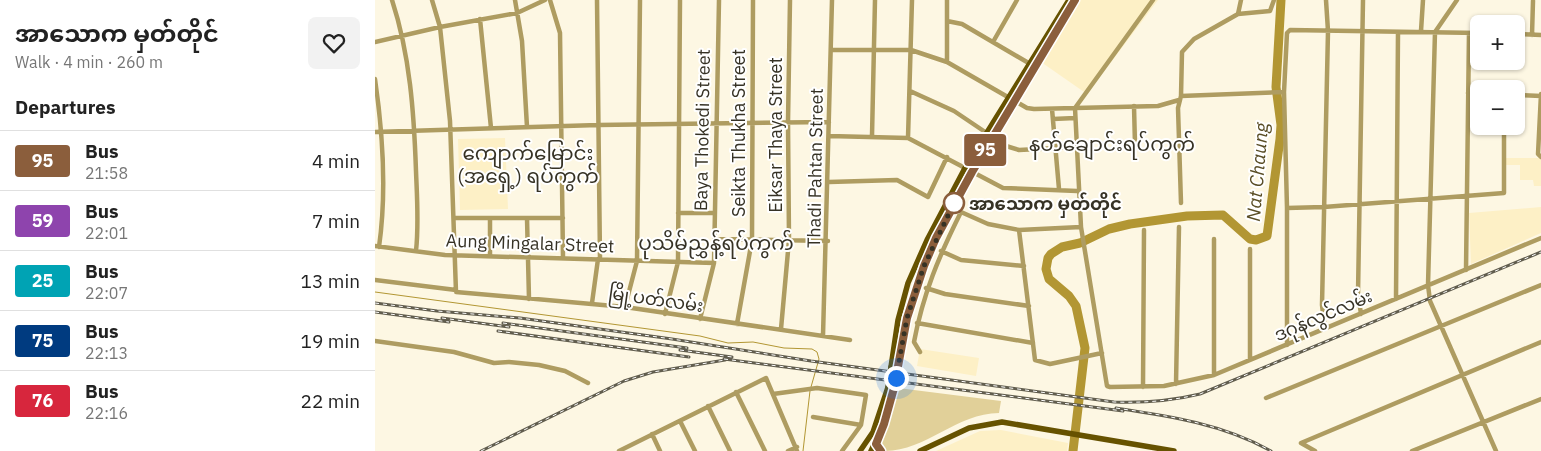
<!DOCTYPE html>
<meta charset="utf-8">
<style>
body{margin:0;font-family:"IBM Plex Sans","Noto Sans Myanmar",sans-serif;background:#f2f2f2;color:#222;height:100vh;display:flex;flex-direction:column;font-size:19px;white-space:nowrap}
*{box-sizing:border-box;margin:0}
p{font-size:16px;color:#767676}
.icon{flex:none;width:28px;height:28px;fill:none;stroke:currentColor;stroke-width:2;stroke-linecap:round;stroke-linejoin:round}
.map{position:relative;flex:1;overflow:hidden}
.details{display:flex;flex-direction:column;background:#fff;width:375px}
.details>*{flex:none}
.badge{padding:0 10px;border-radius:4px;font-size:18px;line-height:32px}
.tools{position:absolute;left:1095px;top:15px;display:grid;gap:10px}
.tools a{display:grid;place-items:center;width:55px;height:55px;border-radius:8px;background:#fff;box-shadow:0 1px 4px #0004;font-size:25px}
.you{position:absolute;width:25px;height:25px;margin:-12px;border:4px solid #fff;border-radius:50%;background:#1a73e8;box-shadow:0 0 0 8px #1a73e833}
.map>.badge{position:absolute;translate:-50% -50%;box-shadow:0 0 0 2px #fff}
h2{padding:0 15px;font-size:19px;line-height:45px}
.round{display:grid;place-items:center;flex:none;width:52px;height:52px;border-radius:8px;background:#f2f2f2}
.head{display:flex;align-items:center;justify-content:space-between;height:85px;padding:0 15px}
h1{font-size:24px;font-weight:700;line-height:38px}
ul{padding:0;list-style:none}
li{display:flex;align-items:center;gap:15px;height:60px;padding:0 15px;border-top:1px solid #e0e0e0}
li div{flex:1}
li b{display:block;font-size:19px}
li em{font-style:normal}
li .badge{min-width:55px;font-weight:700;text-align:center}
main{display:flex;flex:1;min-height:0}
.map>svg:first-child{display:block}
</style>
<main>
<section class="details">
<div class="head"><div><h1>အာသောက မှတ်တိုင်</h1><p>Walk · 4 min · 260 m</p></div><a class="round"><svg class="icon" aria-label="heart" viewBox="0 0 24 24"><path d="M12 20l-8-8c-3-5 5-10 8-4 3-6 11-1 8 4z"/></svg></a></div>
<h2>Departures</h2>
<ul>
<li><span class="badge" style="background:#8b5e3c;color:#fff">95</span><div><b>Bus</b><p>21:58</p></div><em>4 min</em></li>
<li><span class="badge" style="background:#8e44ad;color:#fff">59</span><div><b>Bus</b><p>22:01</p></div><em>7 min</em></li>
<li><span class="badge" style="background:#00a3b4;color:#fff">25</span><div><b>Bus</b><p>22:07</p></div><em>13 min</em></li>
<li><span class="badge" style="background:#003b80;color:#fff">75</span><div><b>Bus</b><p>22:13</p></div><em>19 min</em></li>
<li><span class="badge" style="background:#d7263d;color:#fff">76</span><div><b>Bus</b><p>22:16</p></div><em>22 min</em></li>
</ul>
</section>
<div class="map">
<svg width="1166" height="451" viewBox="0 0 1166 451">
<rect width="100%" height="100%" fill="#fdf7e3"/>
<path fill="#fdf0c6" d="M 705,0 L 783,0 L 712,94 L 666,62 Z
M 130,138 L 133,209 L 85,210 L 83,139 Z
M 1130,158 L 1166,158 L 1166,186 L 1159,186 L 1158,180 L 1145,180 L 1145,165 L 1131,165 Z
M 1166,207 L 1166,233 L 1096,264 L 1094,213 Z
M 545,349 L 604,358 L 601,376 L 542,366 Z
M 626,430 L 693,443 L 692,451 L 561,451 L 605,431 Z"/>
<path fill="#e1d099" d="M 523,388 L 626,401 L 624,413 C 582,413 551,451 510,451 L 505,445 Z"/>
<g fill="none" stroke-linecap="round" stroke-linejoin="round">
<path stroke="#b29633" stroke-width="1" d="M 0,292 L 325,336 L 353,343 L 378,342 L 409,348 L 437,349 L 442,352 L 444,359 L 436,387
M 428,451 L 435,391"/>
<path stroke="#b29633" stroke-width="9" d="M 698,451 L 710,348 L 701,306 L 694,296 L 674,279 L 671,269 L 673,258 L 676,254 L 687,247 L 705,243 L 734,229 L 755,224 L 812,216 L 848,215 L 875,239 L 881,240 L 892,236 L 905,139 L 906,125 L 901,87 L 906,0"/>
<path stroke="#ae9c61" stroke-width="4.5" d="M 17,0 C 35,55 39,113 41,171 C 42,198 44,224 41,251
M 57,0 L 65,27 L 75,121 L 81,292 L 250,307 L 475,340
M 140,0 L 147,41 L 152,127
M 175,0 L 185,33 L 188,258
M 222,0 L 225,259
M 1082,0 L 1060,32 L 1053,285 L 1055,301 L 1121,451
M 863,14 L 866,0
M 105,19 L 116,128
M 572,21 L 587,24 L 657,65
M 1046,31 L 1048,0
M 1141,34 L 1166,35
M 1157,35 L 1158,1
M 0,42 L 65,27 L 142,13 L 170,0
M 618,42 L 642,0
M 456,50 L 536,50 L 572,62 L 652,108 L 659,109 L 783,106 L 804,100
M 572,62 L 572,0
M 0,79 C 8,134 12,191 4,247
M 535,91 L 579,111 L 631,146 L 644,150 L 701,147
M 1093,93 L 1104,94
M 1166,94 L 1163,154 L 1166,157
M 1141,95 L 1166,96
M 806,96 L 909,92
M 759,106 L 760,145
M 700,108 L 706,227 L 732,386 L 735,387 L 789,386 L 839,375 L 1166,238
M 700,108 L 778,0
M 677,109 L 684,189
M 678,119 L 700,118
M 0,132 L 223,125 L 454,122
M 454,136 L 533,138 L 628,188 L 702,191
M 497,136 L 500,0
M 533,138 L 537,0
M 454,182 L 522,180 L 553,197 L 572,157
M 806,203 L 803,108 L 806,96 L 807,52 L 819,39 L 863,14 L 895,11 L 899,0
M 577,208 L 613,224 L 644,230 L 706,227
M 912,208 L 949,207 L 1129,193 L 1129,126
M 303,213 L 339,213
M 79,218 L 188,218
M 152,218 L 154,299
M 644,230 L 660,360 L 675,364 L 727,353
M 340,239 L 453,241
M 839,239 L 839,375
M 0,246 L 70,255 L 339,263
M 875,249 L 875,360
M 566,251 L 586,260 L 649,266
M 115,256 L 115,218
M 1091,270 L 1094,33
M 0,280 L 81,290
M 551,288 L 570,294 L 654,306
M 1021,299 L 1023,32
M 217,303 L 223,259
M 250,307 L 262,261 L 265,0
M 290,314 L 303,262 L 305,0
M 986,314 L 983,294 L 988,0
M 325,319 L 339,263 L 344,0
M 542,323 L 658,343
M 362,324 L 377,240 L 378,0
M 406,329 L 414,240 L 413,122 L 415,0
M 950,329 L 947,305 L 953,31 L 951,0
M 448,336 L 457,0
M 0,341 L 79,352 L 119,363 L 134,362 L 164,365 L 190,371 L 213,383
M 912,345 L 912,208 L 909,92 L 912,33 L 915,30 L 1104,33
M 545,352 L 539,342 C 548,294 564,256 586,212
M 801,384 L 804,227
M 768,387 L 769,230
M 361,392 L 390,451
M 398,394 L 442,388 L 491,395 L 486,425 L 467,451
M 891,398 L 1166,285
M 333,406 L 355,451
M 438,417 L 486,425
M 305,421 L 320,451
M 277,434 L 285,451
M 926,443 L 1166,342
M 926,443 L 940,451
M 244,451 L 391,378 L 422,451
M 413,451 L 422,447
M 1037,451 L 1166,399"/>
<path stroke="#665200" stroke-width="5.5" d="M 516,367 L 523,320 L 533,283 L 552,240 L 590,168 L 694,0
M 522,369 L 532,318 L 549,265 L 561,238 L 597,172 L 700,0
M 485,451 L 498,432 L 513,387
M 496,451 L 509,424 L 519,388
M 545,451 L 594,428 L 627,422 L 799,451"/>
<g stroke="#615d4e" stroke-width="3">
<path id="rail" d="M 0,303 L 62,311 L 145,318 L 297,339 L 436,361 L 739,402 C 769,403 796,401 825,394 L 1166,252
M 0,312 L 74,322
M 67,318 L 134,327
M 128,323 L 312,348
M 123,331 L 314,357
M 305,350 L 357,357
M 349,359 L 748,411
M 741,408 C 794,416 848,424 896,451
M 106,451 L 249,381 L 278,372 L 350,360"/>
</g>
<use href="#rail" stroke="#fff" stroke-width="1" stroke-dasharray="4" stroke-linecap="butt"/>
<path stroke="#665200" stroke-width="5.5" d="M 513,387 L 516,367
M 519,388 L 522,369"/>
</g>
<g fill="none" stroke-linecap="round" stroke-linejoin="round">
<g stroke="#fff" stroke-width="11">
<path id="line" d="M 506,451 L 501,444 L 509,424 L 519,388 L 532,318 L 549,266 L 561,238 L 597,172 L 700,0"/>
</g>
<use href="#line" stroke="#8b5e3c" stroke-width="8"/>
<path stroke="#363225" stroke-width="5" stroke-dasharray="0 9" d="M 521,378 L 532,318 L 549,266 L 579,203"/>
</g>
<circle fill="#fff" stroke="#8b5e3c" stroke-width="2.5" cx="579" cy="203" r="10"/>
<g text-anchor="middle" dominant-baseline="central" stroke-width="4" stroke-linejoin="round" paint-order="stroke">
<g font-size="18" fill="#363225" stroke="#fff">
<text transform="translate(327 130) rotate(-89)">Baya Thokedi Street</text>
<text transform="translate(363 133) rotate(-90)">Seikta Thukha Street</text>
<text transform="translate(400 135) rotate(-90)">Eiksar Thaya Street</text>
<text transform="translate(440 168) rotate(-89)">Thadi Pahtan Street</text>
<text transform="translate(155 243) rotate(2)">Aung Mingalar Street</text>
<text transform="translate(281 299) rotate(8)">မြို့ပတ်လမ်း</text>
<text transform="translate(948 315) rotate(-23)">ဒဂုန်လွင်လမ်း</text>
</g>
<g font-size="18" font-weight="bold" fill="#363225" stroke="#fff" text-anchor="start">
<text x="594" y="203">အာသောက မှတ်တိုင်</text>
</g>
<g font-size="19" font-style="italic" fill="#594d25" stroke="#fff">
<text transform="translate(882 172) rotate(-85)">Nat Chaung</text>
</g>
<g font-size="20" fill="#363225" stroke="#fff">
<text x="737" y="143">နတ်ချောင်းရပ်ကွက်</text>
<text x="153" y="152">ကျောက်မြောင်း<tspan x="153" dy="23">(အရှေ့) ရပ်ကွက်</tspan></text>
<text x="341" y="242">ပုသိမ်ညွှန့်ရပ်ကွက်</text>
</g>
</g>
</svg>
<div class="tools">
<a>+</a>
<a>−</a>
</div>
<div class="you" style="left:521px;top:378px"></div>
<b class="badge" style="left:610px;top:150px;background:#8b5e3c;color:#fff">95</b>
</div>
</main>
